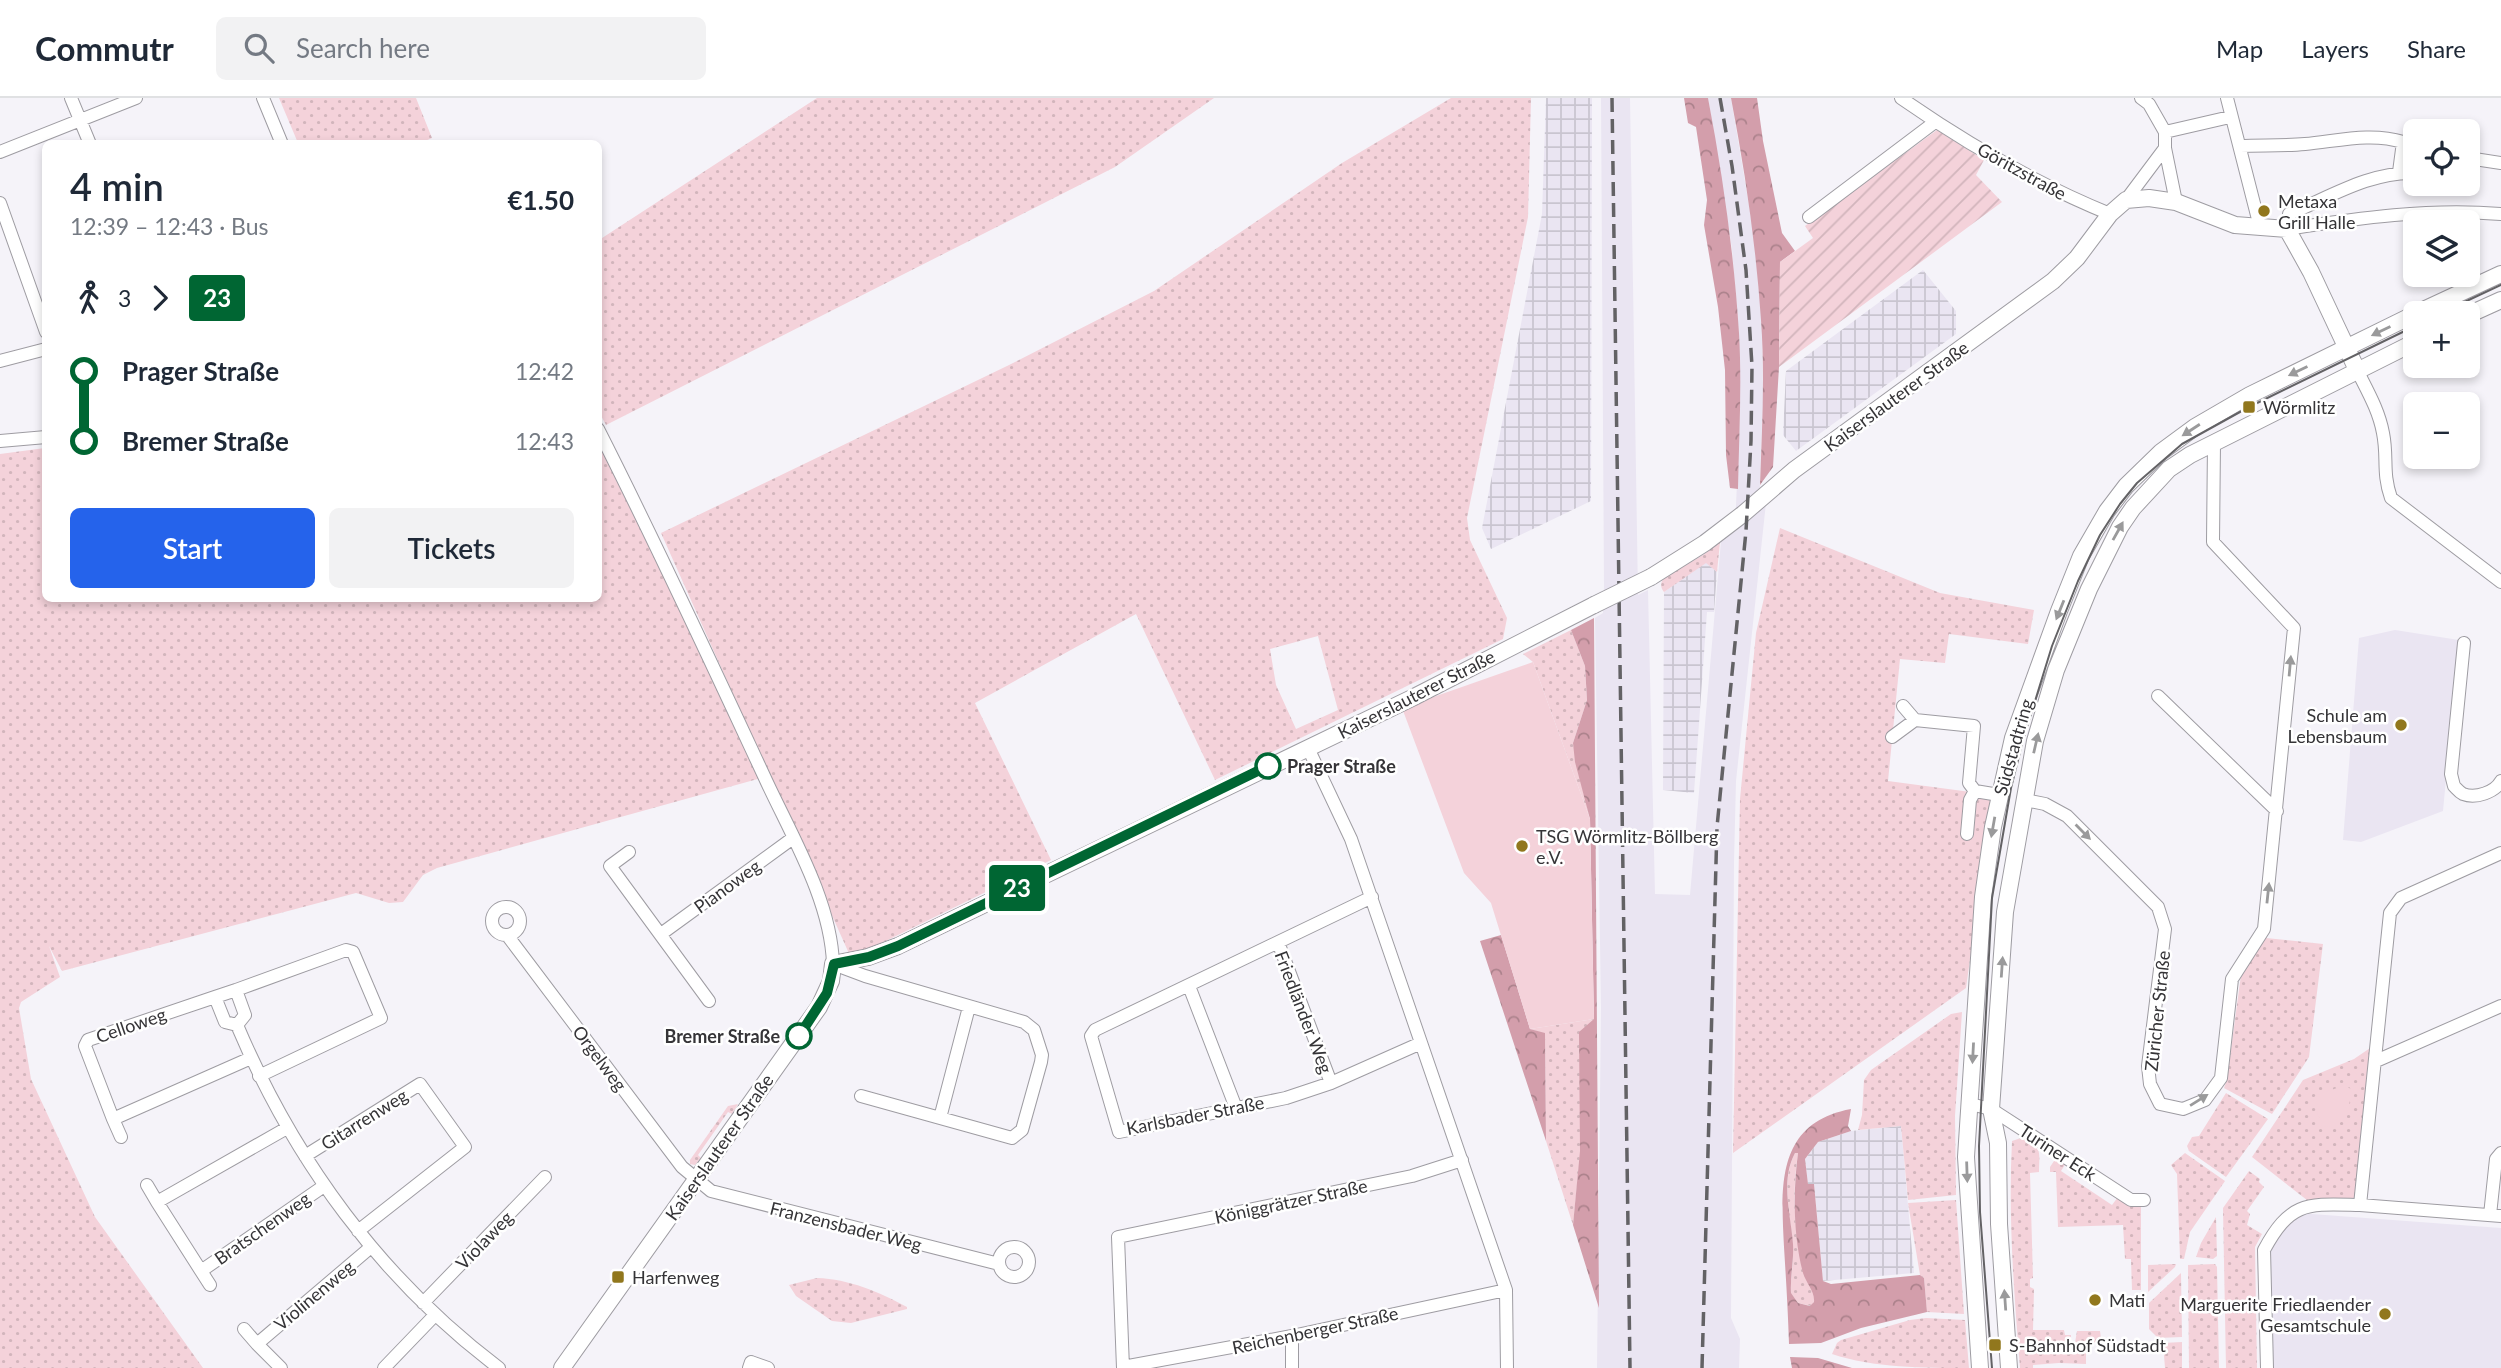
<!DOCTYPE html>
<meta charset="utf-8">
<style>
body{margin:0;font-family:Lato,sans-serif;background:#f2f2f3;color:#1f2937;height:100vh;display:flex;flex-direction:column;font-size:26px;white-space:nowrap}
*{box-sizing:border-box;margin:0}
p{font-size:23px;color:#747a83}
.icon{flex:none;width:38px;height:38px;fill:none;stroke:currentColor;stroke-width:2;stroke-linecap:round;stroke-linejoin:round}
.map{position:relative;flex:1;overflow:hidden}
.sheet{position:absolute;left:42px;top:42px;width:560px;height:462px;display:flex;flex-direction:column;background:#fff;border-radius:10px;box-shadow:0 4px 10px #0003}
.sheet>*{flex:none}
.badge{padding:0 14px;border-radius:5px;font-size:24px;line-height:46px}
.buttons{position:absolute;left:2403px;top:21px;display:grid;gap:14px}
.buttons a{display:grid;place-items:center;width:77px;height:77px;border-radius:10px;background:#fff;box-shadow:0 4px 10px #0003;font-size:35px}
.map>.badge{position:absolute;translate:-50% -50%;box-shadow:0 0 0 4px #fff}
.legs{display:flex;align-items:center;gap:10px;height:77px;padding:0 28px;font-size:23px}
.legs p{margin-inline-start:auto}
.head{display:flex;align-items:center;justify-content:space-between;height:119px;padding:0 28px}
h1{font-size:38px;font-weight:600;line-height:52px}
.action{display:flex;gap:14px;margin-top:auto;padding:14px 28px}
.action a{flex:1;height:80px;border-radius:10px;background:#2563eb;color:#fff;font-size:28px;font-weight:600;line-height:80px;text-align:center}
.action a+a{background:#f2f2f3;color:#1f2937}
ul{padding:0 28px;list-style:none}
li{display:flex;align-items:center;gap:24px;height:70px;font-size:26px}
li i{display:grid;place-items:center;width:10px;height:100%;margin:0 9px;background:currentColor}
li i::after{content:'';width:18px;height:18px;margin:-9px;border:5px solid;border-radius:50%;background:#fff}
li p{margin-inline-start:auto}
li:first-child i{background:linear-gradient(#0000 50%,currentColor 0)}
li:last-child i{background:linear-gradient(currentColor 50%,#0000 0)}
header{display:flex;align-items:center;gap:42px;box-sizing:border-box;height:98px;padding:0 35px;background:#fff;border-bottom:2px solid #e0e1e3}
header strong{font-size:33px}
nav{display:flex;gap:38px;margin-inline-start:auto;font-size:24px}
.search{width:490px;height:63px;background:#f2f2f3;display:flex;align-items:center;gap:18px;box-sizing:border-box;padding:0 24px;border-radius:10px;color:#747a83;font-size:26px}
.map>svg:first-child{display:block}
</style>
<header>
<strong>Commutr</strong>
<div class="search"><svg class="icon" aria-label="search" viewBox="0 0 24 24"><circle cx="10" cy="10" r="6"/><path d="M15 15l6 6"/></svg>Search here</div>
<nav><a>Map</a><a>Layers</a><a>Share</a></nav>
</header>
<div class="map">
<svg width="2501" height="1270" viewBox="0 0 2501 1270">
<defs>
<pattern id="industrial-grid" width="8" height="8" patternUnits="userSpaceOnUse" patternTransform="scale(1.75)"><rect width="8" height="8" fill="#eae5f2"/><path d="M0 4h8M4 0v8" fill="none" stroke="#c9c5d0"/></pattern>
<pattern id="grass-dots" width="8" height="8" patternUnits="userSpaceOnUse" patternTransform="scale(1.75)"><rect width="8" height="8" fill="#f4d2da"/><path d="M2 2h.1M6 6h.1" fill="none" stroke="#d2b5bc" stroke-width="1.8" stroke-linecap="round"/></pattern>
<pattern id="forest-crowns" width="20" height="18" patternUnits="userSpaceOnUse" patternTransform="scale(1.75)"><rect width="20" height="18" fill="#d39eab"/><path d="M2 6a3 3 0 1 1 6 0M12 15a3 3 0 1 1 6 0" fill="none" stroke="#ac828c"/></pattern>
<pattern id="garden-furrows" width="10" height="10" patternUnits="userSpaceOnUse" patternTransform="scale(1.75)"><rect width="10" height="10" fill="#f4d2da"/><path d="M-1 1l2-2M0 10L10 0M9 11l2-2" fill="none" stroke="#d2b5bc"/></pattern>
</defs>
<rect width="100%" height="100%" fill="#f5f3f9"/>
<path fill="#eae5f2" d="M 1601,0 L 1630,0 L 1638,497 L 1648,492 L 1655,796 L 1690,797 L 1721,443 L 1735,430 L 1740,316 L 1739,237 L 1732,151 L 1708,0 L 1731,0 L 1754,137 L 1762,223 L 1763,306 L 1759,410 L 1766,405 L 1736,683 L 1734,764 L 1731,1220 L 1740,1241 L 1739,1270 L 1597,1270 L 1601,909 L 1595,520 L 1603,515 L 1604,489 Z
M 2395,532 L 2459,542 L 2443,713 L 2361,744 L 2343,742 L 2359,540 Z
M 2298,1115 L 2501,1130 L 2501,1270 L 2270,1270 L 2269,1161 L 2276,1136 Z"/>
<path fill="url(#industrial-grid)" d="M 1546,0 L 1592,0 L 1591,403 L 1491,451 L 1482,430 L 1542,116 Z
M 1923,172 L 1956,213 L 1956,236 L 1796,353 L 1783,337 L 1786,273 Z
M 1706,464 L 1717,474 L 1714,514 L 1707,514 L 1694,695 L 1663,692 L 1664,494 Z
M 1901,1028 L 1914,1175 L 1823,1183 L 1814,1086 L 1808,1086 L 1805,1061 L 1818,1044 L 1851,1033 Z"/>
<path fill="url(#grass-dots)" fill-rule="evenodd" d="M 279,0 L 416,0 L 432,40 L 418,46 L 298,45 Z
M 817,0 L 1214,0 L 1115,69 L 606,327 L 598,312 L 599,142 Z
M 1451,0 L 1531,0 L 1528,119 L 1467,420 L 1470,442 L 1507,520 L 1503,541 L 1215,682 L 1136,516 L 975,605 L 1051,762 L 851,860 L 661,435 L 1007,268 L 1154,193 L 1342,65 ZM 1318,538 L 1338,612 L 1296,631 L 1276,587 L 1270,551 Z
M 599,331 L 765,679 L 437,770 L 423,777 L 403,804 L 389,805 L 356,795 L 62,873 L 49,848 L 60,879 L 21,904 L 19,910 L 31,981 L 95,1119 L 203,1270 L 0,1270 L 0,356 L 45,350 L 46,500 L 598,500 Z
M 1780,430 L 1940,495 L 2034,512 L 2028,546 L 1949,536 L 1945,565 L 1900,561 L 1888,683 L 1993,697 L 1966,890 L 1733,1055 L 1740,701 L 1756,535 Z
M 1720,444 L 1717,474 L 1706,465 L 1664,494 C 1660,489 1660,484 1665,479 L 1703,457 Z
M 1571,532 L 1585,568 L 1587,602 L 1573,645 L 1590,721 L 1533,564 L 1523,556 Z
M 2266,840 L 2323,846 L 2309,959 L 2272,1016 L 2224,990 L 2227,981 L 2241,877 Z
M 1962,914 L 1955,1018 L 1956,1097 L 1908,1102 L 1901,1028 L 1858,1032 L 1862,1017 L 1864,982 L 1871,972 L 1951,916 Z
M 1594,921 L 1573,1127 L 1546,1043 L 1545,936 L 1530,931 Z
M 2376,946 L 2360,1107 L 2312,1106 L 2252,1059 L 2303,982 L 2354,961 Z
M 2226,995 L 2268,1021 L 2226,1079 L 2189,1053 L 2187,1048 L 2192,1039 L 2199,1038 Z
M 738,1006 L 732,1016 L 728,1014 L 698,1057 L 701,1060 L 695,1067 L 690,1066 L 690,1062 L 728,1008 Z
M 2024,1039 C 2043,1050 2039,1055 2039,1074 L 2030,1075 L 2033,1180 L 2030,1181 L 2030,1189 L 2034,1191 L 2033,1232 L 2064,1232 L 2065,1237 L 2071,1237 L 2071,1245 L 2036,1247 L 2035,1253 L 2086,1253 L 2086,1266 L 2059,1265 L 2033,1267 L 2033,1270 L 2020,1270 C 2014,1194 2008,1119 2012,1043 Z
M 1795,1055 L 1798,1055 C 1791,1103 1794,1154 1815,1198 L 1814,1204 L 1811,1208 L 1798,1205 L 1791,1196 C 1790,1183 1793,1170 1793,1157 C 1793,1124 1779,1086 1795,1055 Z
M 2185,1055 L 2225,1083 L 2190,1134 L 2184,1161 L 2180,1161 L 2177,1076 L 2171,1067 Z
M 2060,1062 L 2066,1065 L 2061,1073 L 2112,1107 L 2118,1099 L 2141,1108 L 2141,1192 L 2132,1192 L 2131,1161 L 2125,1161 L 2123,1127 L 2058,1129 L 2056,1074 L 2050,1074 L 2050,1069 L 2054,1063 Z
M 2249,1073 L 2260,1081 L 2259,1084 L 2264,1089 L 2247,1113 L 2250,1116 L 2247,1127 L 2262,1136 L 2255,1149 L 2257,1270 L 2226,1270 L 2223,1110 Z
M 1956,1102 L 1964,1216 L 1927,1214 L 1924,1180 L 1920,1177 L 1908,1105 Z
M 2216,1119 L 2217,1158 L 2213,1161 L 2196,1159 L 2201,1145 Z
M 2176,1166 L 2175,1169 L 2148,1194 L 2148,1167 Z
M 2215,1166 L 2217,1169 L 2219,1270 L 2189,1270 L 2188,1167 Z
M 2181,1175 L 2182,1239 L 2158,1240 L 2149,1231 L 2149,1205 Z
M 817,1180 C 849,1181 879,1194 907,1209 L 907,1211 L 851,1225 L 832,1223 L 796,1198 L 789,1187 Z
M 1926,1220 L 1965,1222 L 1969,1270 C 1924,1270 1873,1270 1832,1256 L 1837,1245 L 1841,1242 L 1910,1222 Z
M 2077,1233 L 2100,1233 L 2101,1240 L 2094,1245 L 2075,1245 Z
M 2182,1244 L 2182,1270 L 2165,1270 L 2163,1245 Z"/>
<path fill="url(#forest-crowns)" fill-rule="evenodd" d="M 1684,0 L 1708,0 C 1723,78 1734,156 1739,235 C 1742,286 1739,339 1738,391 L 1730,390 L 1726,357 L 1725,272 L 1718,209 L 1704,127 L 1707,102 L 1696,29 L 1688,25 Z
M 1731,0 L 1757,0 L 1763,43 L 1782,135 L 1795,153 L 1780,164 L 1779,269 L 1773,369 L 1760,387 C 1762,332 1765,277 1761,222 C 1756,147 1745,73 1731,0 Z
M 1594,520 L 1599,1210 L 1573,1127 L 1580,1053 L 1579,934 L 1594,921 L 1590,721 L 1575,664 L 1573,645 L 1587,602 L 1585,568 L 1571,532 Z
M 1501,837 L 1530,931 L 1545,935 L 1546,1043 L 1480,843 Z
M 1851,1011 L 1848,1028 L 1851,1033 L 1818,1044 L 1805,1061 L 1808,1086 L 1814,1086 L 1823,1183 L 1831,1186 L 1920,1177 L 1924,1180 L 1927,1214 L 1861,1230 L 1821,1245 L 1789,1246 C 1788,1213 1786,1181 1784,1149 C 1781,1088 1776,1025 1851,1011 ZM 1795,1055 L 1798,1055 C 1793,1093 1793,1137 1803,1175 C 1806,1185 1815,1193 1814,1204 L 1810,1208 L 1798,1205 L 1791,1195 C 1790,1179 1794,1163 1793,1146 C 1791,1117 1780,1083 1795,1055 Z
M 1790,1259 L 1818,1260 L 1852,1270 L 1792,1270 Z"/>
<path fill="#f4d2da" d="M 1533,564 L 1590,721 L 1594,921 L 1530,931 L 1491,805 L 1464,775 L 1402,610 Z
M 2345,987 L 2352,992 L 2346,1022 L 2328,1029 L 2322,1028 L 2313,1002 L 2315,998 Z"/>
<path fill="url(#garden-furrows)" d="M 1937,32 L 1984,62 L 1976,77 L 2002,104 L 1779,269 L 1780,164 L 1813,140 L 1805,128 Z"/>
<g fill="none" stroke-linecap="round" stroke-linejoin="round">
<g stroke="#9e9ca2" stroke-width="14">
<path id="street" d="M 71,0 L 90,46
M 263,0 L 282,46
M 1901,0 C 1964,44 2039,87 2110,116
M 2141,0 L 2149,6 L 2165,34 L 2165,50 L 2176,104
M 2227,0 L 2260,129
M 2165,34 L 2230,19
M 2240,48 C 2261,47 2284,48 2305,46 C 2338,43 2371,34 2403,44 L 2399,74
M 0,54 L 136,0
M 2468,60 L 2501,65
M 2415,75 C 2371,73 2328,100 2289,116 L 2287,131 C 2359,120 2429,110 2501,116
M 2126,102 L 2165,50
M 0,105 L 46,234
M 1809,119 L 1935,24
M 0,263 L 46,251
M 2358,274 C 2368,294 2379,313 2383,335 C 2388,360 2382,374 2391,400 L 2501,484
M 598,331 C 656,445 710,562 764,678 C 790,735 831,802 833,866 L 865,878 L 1024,924 L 1034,932 L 1042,957 L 1041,964 L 1022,1032 L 1012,1040 L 861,998
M 0,343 L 46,339
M 2464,545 L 2451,676 L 2454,688 C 2457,691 2459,694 2463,696 C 2476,701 2495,694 2501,683
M 2158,598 L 2277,713
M 1903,608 L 1915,622 L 1974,628 L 1969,685 L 1975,693 L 1999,697
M 1892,639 L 1915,622
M 1308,650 L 1351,741 L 1506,1192 L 1507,1270
M 2025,702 L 2045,706 L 2067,718 L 2158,809 L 2165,831 L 2148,968 L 2150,986 L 2160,1006 L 2183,1011 L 2205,1002 L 2221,980 L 2232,881 L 2264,831 L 2294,530 L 2213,444 L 2214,345
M 1967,736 L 1970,702 L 1975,693
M 629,754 L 610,768 L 709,903
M 2501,755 L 2401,800 L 2390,815 L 2360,1107 L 2501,1118
M 1372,799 L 1095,932 L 1091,938 L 1119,1034 L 1286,1000 L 1331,985 L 1421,945
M492 823a14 14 0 1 1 28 0a14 14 0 1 1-28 0Z
M 661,836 L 793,740
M 507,837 L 682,1069 L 711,1093 L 999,1166
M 1278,844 L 1331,985
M 1189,888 L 1236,1010
M 236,892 L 346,852 L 353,854 L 381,920 L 259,978
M 236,892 L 245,917 L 237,927 L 225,924 L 215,899 Z
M 215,899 L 88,942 L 85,948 L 113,1021 L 251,960
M 237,927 C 294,1062 381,1181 499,1270
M 2376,963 L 2501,908
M 1970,1006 L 1991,1011 L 2131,1102 L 2144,1102
M 940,1020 L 969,909
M 113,1021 L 121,1039
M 287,1030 L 157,1104 L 201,1173 L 324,1088
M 305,1058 L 420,986 L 465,1049 L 358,1133
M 147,1087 L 157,1104
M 2490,1117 L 2496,1061 L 2501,1055
M999 1164a15 15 0 1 1 30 0a15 15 0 1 1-30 0Z
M 201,1173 L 210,1187
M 423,1205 L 545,1079
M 244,1231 L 257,1246
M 1292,1238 L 1292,1270
M 1123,1269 L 1292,1238 L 1506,1192
M 281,1270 L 257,1246 L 371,1149
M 384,1270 L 435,1217
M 749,1270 L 751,1264 L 768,1270
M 1123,1270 L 1118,1139 L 1412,1078 L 1462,1062
M 2267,1270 L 2264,1152 C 2291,1102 2308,1106 2360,1107"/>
</g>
<g stroke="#9e9ca2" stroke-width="18">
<path id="secondary" d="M 2417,215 L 2501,176
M 2468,217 L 2501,202
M 1651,479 L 1705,445 L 1743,416 L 1794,372 L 2053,183 L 2077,160 L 2110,116 L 2126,102 L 2149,100 L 2176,104 L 2235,127 L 2287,131 L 2311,174 L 2358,274
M 562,1270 L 819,909 L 831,883 L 833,866 L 868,859 L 898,848 L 1412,600 L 1594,507
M 1980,1270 L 1966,1059 L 1983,799 L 1993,729 L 2013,640 L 2059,513 L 2081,458 L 2107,413 L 2126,388 L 2161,354 L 2195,329 L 2250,297 L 2415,216
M 2009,1270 L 1999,1126 L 1998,1045 L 1991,1011 L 2005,814 L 2035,643 L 2056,572 L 2089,491 L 2120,429 L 2133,410 L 2169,371 L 2190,357 L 2415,244"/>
</g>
<use href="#street" stroke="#fff" stroke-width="12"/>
<use href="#secondary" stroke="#fff" stroke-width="16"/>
<path stroke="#636265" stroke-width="2" d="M 2441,215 L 2501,187
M 1992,1270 L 1980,1114 L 1979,1048 L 1992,800 L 2011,690 L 2023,642 L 2052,548 L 2078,483 L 2100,437 L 2120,406 L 2137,385 L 2182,346 L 2249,309 L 2415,228"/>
<path stroke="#636265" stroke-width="3.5" stroke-dasharray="14 7" stroke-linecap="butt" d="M 1612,0 L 1630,1270
M 1702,1270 L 1717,729 L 1746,433 L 1751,343 L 1752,268 L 1746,172 L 1732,68 L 1720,0"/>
<g stroke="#9e9ca2" stroke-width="18" stroke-linecap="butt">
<path id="secondary-bridge" d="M 1594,507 L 1651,479"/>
</g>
<use href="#secondary-bridge" stroke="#fff" stroke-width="16"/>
</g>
<defs><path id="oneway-solid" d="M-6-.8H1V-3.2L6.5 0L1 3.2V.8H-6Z" transform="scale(1.75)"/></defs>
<g fill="#9a9a9b">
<use href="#oneway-solid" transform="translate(2381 233) rotate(154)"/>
<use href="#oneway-solid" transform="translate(2298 273) rotate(154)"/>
<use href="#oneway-solid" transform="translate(2191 332) rotate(147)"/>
<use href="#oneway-solid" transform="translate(2118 433) rotate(-61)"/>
<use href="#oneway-solid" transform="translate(2060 512) rotate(112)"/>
<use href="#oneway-solid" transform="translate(2290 568) rotate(-85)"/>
<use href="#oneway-solid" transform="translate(2036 645) rotate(-77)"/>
<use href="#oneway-solid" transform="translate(1993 729) rotate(100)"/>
<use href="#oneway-solid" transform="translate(2083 734) rotate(45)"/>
<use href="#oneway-solid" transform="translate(2268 795) rotate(-84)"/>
<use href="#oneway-solid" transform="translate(2002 869) rotate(-86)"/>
<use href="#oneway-solid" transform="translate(1973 955) rotate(93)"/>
<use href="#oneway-solid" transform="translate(2199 1002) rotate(-32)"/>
<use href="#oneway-solid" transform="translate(1967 1074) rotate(88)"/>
<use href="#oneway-solid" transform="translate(2005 1202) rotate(-94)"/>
</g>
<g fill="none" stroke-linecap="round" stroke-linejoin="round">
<g stroke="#fff" stroke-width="16">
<path id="line-1" d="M 799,938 L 827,895 L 834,866 L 869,859 L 898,848 L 1268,668"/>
</g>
<use href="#line-1" stroke="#063" stroke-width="10"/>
</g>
<g fill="#91771d" stroke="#fff" stroke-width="2.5">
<circle cx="2264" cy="113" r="7"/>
<rect x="2242" y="302" width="14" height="14" rx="3.5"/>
<circle cx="2401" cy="627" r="7"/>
<circle cx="1522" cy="748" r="7"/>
<rect x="611" y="1172" width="14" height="14" rx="3.5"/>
<circle cx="2095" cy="1202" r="7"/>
<circle cx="2385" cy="1216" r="7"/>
<rect x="1988" y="1240" width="14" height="14" rx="3.5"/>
</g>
<g fill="#fff" stroke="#063" stroke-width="3.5">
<circle cx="1268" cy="668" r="12"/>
<circle cx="799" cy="938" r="12"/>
</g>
<g text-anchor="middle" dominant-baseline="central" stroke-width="5" stroke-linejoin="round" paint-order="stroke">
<g font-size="18" fill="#353437" stroke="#fff">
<text transform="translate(2022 73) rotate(29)">Göritzstraße</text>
<text transform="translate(1896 298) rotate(-36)">Kaiserslauterer Straße</text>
<text transform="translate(1416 596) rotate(-27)">Kaiserslauterer Straße</text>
<text transform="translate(2013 649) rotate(-74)">Südstadtring</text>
<text transform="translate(727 788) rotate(-36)">Pianoweg</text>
<text transform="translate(2157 913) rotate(-84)">Züricher Straße</text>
<text transform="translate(1304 914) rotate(69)">Friedländer Weg</text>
<text transform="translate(131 927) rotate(-19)">Celloweg</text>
<text transform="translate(600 960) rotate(53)">Orgelweg</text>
<text transform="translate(1195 1017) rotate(-11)">Karlsbader Straße</text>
<text transform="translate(364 1021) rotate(-32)">Gitarrenweg</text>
<text transform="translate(719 1049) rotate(-55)">Kaiserslauterer Straße</text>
<text transform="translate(2058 1054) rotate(33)">Turiner Eck</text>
<text transform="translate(1291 1103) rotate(-12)">Königgrätzer Straße</text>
<text transform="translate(846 1128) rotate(14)">Franzensbader Weg</text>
<text transform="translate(262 1130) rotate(-35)">Bratschenweg</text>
<text transform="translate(484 1142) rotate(-46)">Violaweg</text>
<text transform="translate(314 1197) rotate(-40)">Violinenweg</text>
<text transform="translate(1315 1232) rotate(-12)">Reichenberger Straße</text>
</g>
<g font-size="18" fill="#353437" stroke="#fff" text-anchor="start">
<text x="2278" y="103">Metaxa<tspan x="2278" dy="21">Grill Halle</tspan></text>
<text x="2263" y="309">Wörmlitz</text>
<text x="2387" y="617" text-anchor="end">Schule am<tspan x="2387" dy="21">Lebensbaum</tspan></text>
<text x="1536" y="738">TSG Wörmlitz-Böllberg<tspan x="1536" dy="21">e.V.</tspan></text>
<text x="632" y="1179">Harfenweg</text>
<text x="2109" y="1202">Mati</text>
<text x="2371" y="1206" text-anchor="end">Marguerite Friedlaender<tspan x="2371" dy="21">Gesamtschule</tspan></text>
<text x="2009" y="1247">S-Bahnhof Südstadt</text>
</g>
<g font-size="18" font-weight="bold" fill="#353437" stroke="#fff" text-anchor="start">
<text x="1287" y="668">Prager Straße</text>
<text x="780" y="938" text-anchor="end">Bremer Straße</text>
</g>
</g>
</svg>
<div class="buttons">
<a><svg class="icon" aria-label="locate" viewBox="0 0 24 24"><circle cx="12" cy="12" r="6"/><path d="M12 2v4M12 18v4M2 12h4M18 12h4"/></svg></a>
<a><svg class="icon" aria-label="layers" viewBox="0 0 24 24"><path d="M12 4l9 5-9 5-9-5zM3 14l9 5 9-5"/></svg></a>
<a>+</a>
<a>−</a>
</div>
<b class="badge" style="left:1017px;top:790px;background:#063;color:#fff">23</b>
<section class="sheet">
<div class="head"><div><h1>4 min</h1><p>12:39 – 12:43 · Bus</p></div><b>€1.50</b></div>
<div class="legs"><svg class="icon" aria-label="walk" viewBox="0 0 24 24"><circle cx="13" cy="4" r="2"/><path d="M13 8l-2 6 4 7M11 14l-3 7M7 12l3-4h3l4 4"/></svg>3<svg class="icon" aria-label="forward" viewBox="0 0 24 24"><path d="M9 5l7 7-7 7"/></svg><b class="badge" style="background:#063;color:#fff">23</b></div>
<ul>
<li><i style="color:#063"></i><b>Prager Straße</b><p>12:42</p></li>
<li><i style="color:#063"></i><b>Bremer Straße</b><p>12:43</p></li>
</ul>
<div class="action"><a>Start</a><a>Tickets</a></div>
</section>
</div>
